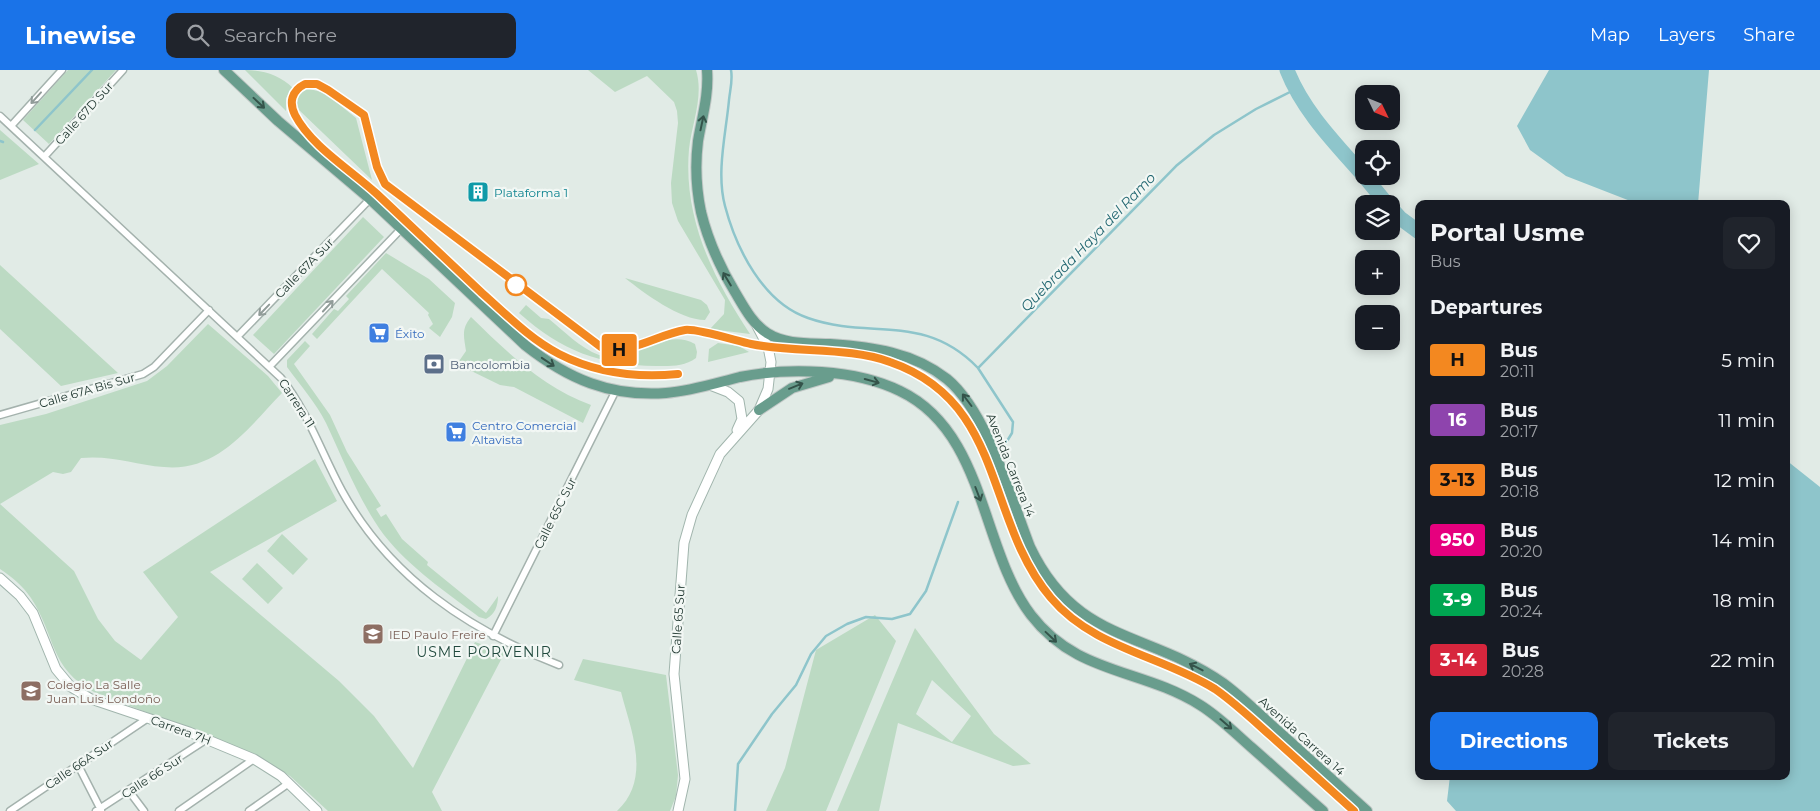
<!DOCTYPE html>
<meta charset="utf-8">
<style>
body{margin:0;font-family:Montserrat,sans-serif;background:#20242c;color:#f1f3f6;height:100vh;display:flex;flex-direction:column;font-size:19px;white-space:nowrap}
*{box-sizing:border-box;margin:0}
p{font-size:16px;color:#9ea1a6}
.icon{flex:none;width:28px;height:28px;fill:none;stroke:currentColor;stroke-width:2;stroke-linecap:round;stroke-linejoin:round}
.map{position:relative;flex:1;overflow:hidden}
.panel{position:absolute;left:1415px;top:130px;width:375px;height:580px;display:flex;flex-direction:column;background:#171b24;border-radius:10px;box-shadow:0 2px 12px #0003}
.panel>*{flex:none}
.badge{padding:0 10px;border-radius:4px;font-size:18px;line-height:32px}
.needle{width:32px;rotate:133deg}
.buttons{position:absolute;left:1355px;top:15px;display:grid;gap:10px}
.buttons a{display:grid;place-items:center;width:45px;height:45px;border-radius:10px;background:#171b24;box-shadow:0 2px 12px #0003;font-size:25px}
.map>.badge{position:absolute;translate:-50% -50%;box-shadow:0 0 0 2px #fff}
h2{padding:0 15px;font-size:19px;line-height:45px}
.round{display:grid;place-items:center;flex:none;width:52px;height:52px;border-radius:10px;background:#20242c}
.head{display:flex;align-items:center;justify-content:space-between;height:85px;padding:0 15px}
h1{font-size:24px;font-weight:700;line-height:38px}
.button{display:flex;gap:10px;margin-top:auto;padding:10px 15px}
.button a{flex:1;height:58px;border-radius:10px;background:#1a73e8;color:#fff;font-size:20px;font-weight:700;line-height:58px;text-align:center}
.button a+a{background:#20242c;color:#f1f3f6}
ul{padding:0;list-style:none}
li{display:flex;align-items:center;gap:15px;height:60px;padding:0 15px}
li div{flex:1}
li b{display:block;font-size:19px}
li em{font-style:normal}
li .badge{min-width:55px;font-weight:700;text-align:center}
header{display:flex;align-items:center;gap:30px;box-sizing:border-box;height:70px;padding:0 25px;background:#1a73e8;color:#fff}
header strong{font-size:24px}
nav{display:flex;gap:28px;margin-inline-start:auto;font-size:18px}
.search{width:350px;height:45px;background:#20242c;display:flex;align-items:center;gap:12px;box-sizing:border-box;padding:0 18px;border-radius:10px;color:#9ea1a6;font-size:19px}
.map>svg:first-child{display:block}
</style>
<header>
<strong>Linewise</strong>
<div class="search"><svg class="icon" aria-label="search" viewBox="0 0 24 24"><circle cx="10" cy="10" r="6"/><path d="M15 15l6 6"/></svg>Search here</div>
<nav><a>Map</a><a>Layers</a><a>Share</a></nav>
</header>
<div class="map">
<svg width="1820" height="741" viewBox="0 0 1820 741">
<rect width="100%" height="100%" fill="#e1ebe6"/>
<path fill="#bcdac3" fill-rule="evenodd" d="M 68,0 L 116,0 L 49,74 L 23,50 Z
M 245,0 C 263,0 280,5 293,18 L 286,28 L 286,41 Z
M 588,0 L 696,0 C 704,26 692,53 689,79 C 683,148 713,208 750,264 L 710,259 L 724,244 L 725,230 L 678,151 L 672,133 L 671,113 L 678,53 L 677,41 L 674,32 L 647,6 L 615,22 Z
M 306,18 L 325,23 L 356,48 L 372,110 L 299,40 L 297,33 L 299,24 Z
M 0,60 L 39,94 L 0,110 Z
M 363,147 L 384,167 L 274,284 L 253,265 Z
M 386,183 L 429,209 L 455,233 L 452,247 L 440,267 L 429,258 L 433,254 L 428,245 L 429,243 L 382,199 L 317,269 L 312,264 L 334,239 L 338,241 L 349,229 L 346,226 Z
M 0,195 L 118,303 L 61,316 L 0,259 Z
M 625,208 L 701,230 L 707,235 L 710,242 L 705,250 C 680,250 644,223 625,208 Z
M 526,235 L 541,248 L 549,249 C 564,261 580,278 599,285 C 632,297 662,256 695,274 L 697,282 L 696,288 C 684,297 670,296 656,296 C 599,295 562,281 519,243 Z
M 471,247 C 507,282 543,318 591,335 L 583,353 L 514,317 L 500,315 L 457,294 L 466,281 C 464,267 461,259 471,247 Z
M 208,254 L 268,306 L 282,323 C 249,357 218,402 164,397 C 135,395 112,385 81,388 L 71,402 L 63,404 L 53,402 L 0,434 L 74,501 L 98,549 L 115,571 L 141,590 L 178,547 L 143,502 L 315,389 L 337,431 L 210,502 L 339,611 L 374,646 L 413,698 L 475,572 L 505,582 L 432,722 L 442,741 L 328,741 L 290,706 L 255,684 L 94,622 C 49,598 56,566 31,528 C 23,516 12,507 0,499 L 0,355 L 46,344 L 147,311 L 167,296 Z
M 305,271 L 310,276 L 294,294 L 330,345 L 347,382 L 381,436 L 376,439 L 381,447 L 386,444 L 402,469 L 428,492 L 427,495 L 486,543 L 498,526 C 498,536 495,544 486,549 L 479,547 C 446,522 410,498 384,465 C 359,431 344,391 326,353 C 316,333 300,315 287,297 L 287,290 Z
M 718,273 L 739,276 L 749,282 L 708,292 L 709,279 Z
M 282,464 L 308,489 L 293,505 L 267,481 Z
M 257,493 L 283,518 L 268,534 L 242,509 Z
M 875,545 L 896,571 L 826,741 L 766,741 L 785,698 L 816,580 Z
M 915,558 L 994,664 L 1031,694 L 1013,696 L 898,653 L 879,741 L 837,741 ZM 932,610 L 971,646 L 952,672 L 916,644 Z
M 583,589 L 666,605 L 678,705 L 676,726 L 670,741 L 617,741 C 652,708 631,661 621,622 L 574,610 Z"/>
<path fill="#8ec5cb" d="M 1549,0 L 1709,0 L 1698,134 L 1638,134 L 1566,106 L 1530,80 L 1517,56 Z
M 1786,390 L 1820,417 L 1820,741 L 1456,741 L 1447,731 L 1450,706 L 1786,706 Z"/>
<g fill="none" stroke-linecap="round" stroke-linejoin="round">
<path stroke="#8ec5cb" stroke-width="2.5" d="M 731,0 C 733,10 730,20 729,30 C 726,63 716,103 725,136 C 736,178 763,233 808,248 C 870,270 924,242 978,298
M 35,60 L 92,0
M 0,71 L 3,72
M 1004,376 L 1012,363 L 1013,352 L 978,298 L 1176,96 L 1214,65 L 1256,39 L 1294,20
M 735,741 L 738,694 L 772,644 L 796,615 L 811,584 L 826,566 L 847,554 L 866,547 L 892,549 L 910,544 L 926,521 L 958,432"/>
<path stroke="#8ec5cb" stroke-width="15" d="M 1287,0 C 1303,41 1335,73 1364,106
M 1364,106 L 1387,134
M 1391,138 L 1400,148 L 1419,162"/>
<g stroke="#a4b2ad" stroke-width="9">
<path id="street" d="M 0,46 L 281,308 C 308,342 321,382 342,421 C 390,508 469,560 559,595
M 11,56 L 62,0
M 44,87 L 123,0
M 238,266 L 370,129
M 270,296 L 401,159
M 0,345 L 143,304 L 154,297 L 209,240
M 493,566 L 616,320
M 78,695 L 101,740
M 129,721 L 144,741
M 10,741 L 148,648
M 96,741 L 207,669
M 179,741 L 254,689
M 249,741 L 289,713"/>
</g>
<g stroke="#a1b5ad" stroke-width="11">
<path id="secondary" d="M 710,315 L 728,322 L 739,331 L 742,349 L 737,360
M 0,508 L 20,526 L 33,543 L 56,599 L 71,617 L 91,629 L 189,662 L 254,689 L 281,706 L 317,741
M 678,741 L 685,709 L 674,604 L 684,473 L 692,445 L 720,384 L 759,340 L 768,319 L 771,292 L 768,277 L 757,256"/>
</g>
<g stroke="#c1c8c6" stroke-width="12">
<path id="primary" d="M 224,0 L 278,51 L 370,129 L 525,275 C 568,309 610,327 666,323 C 691,321 716,313 740,307 C 789,297 855,299 900,321 C 986,362 980,478 1031,545 C 1077,605 1141,598 1200,635 C 1218,646 1234,662 1251,677 C 1275,698 1299,720 1323,741
M 707,0 C 709,25 702,47 698,71 C 695,95 696,118 701,142 C 708,171 720,197 735,222 C 744,237 752,253 767,263 C 786,275 809,273 830,274 C 872,277 913,282 947,309 C 987,342 1011,428 1030,477 C 1076,574 1147,560 1223,613 C 1242,627 1259,644 1277,660 C 1307,687 1337,714 1367,741
M 759,340 L 792,318 L 829,307"/>
</g>
<use href="#street" stroke="#fff" stroke-width="6"/>
<use href="#secondary" stroke="#fff" stroke-width="9"/>
<use href="#primary" stroke="#699d8d" stroke-width="10"/>
</g>
<defs><path id="oneway-shaft" d="M-6 0H5M1.5-3L5.5 0L1.5 3" fill="none" stroke-width="1.6" stroke-linecap="round" stroke-linejoin="round" transform="scale(1.25)"/></defs>
<g stroke="#919c99">
<use href="#oneway-shaft" transform="translate(36 28) rotate(132)"/>
<use href="#oneway-shaft" transform="translate(328 236) rotate(-47)"/>
<use href="#oneway-shaft" transform="translate(264 240) rotate(134)"/>
</g>
<g stroke="#34534a">
<use href="#oneway-shaft" transform="translate(259 33) rotate(43)"/>
<use href="#oneway-shaft" transform="translate(702 53) rotate(-78)"/>
<use href="#oneway-shaft" transform="translate(727 209) rotate(-121)"/>
<use href="#oneway-shaft" transform="translate(548 292) rotate(34)"/>
<use href="#oneway-shaft" transform="translate(872 311) rotate(15)"/>
<use href="#oneway-shaft" transform="translate(796 316) rotate(-22)"/>
<use href="#oneway-shaft" transform="translate(967 330) rotate(-127)"/>
<use href="#oneway-shaft" transform="translate(978 424) rotate(69)"/>
<use href="#oneway-shaft" transform="translate(1051 567) rotate(43)"/>
<use href="#oneway-shaft" transform="translate(1196 597) rotate(-153)"/>
<use href="#oneway-shaft" transform="translate(1226 654) rotate(41)"/>
</g>
<g fill="none" stroke-linecap="round" stroke-linejoin="round">
<g stroke="#fff" stroke-width="11">
<path id="line" d="M 678,304 C 637,308 596,303 559,284 C 530,269 507,245 482,223 C 447,190 412,157 377,124 C 351,100 311,76 295,45 C 289,33 291,21 305,14 L 317,14 L 328,20 L 364,45 L 377,97 L 385,114 L 601,277 C 633,285 655,265 685,260 C 696,258 737,271 751,274 C 795,283 850,277 890,292 C 1006,332 984,449 1051,528 C 1093,578 1162,586 1215,619 C 1235,633 1253,650 1271,666 C 1299,691 1326,716 1354,741"/>
</g>
<use href="#line" stroke="#f38820" stroke-width="8"/>
</g>
<defs>
<g id="building-square" transform="scale(1.125)"><rect x="-9" y="-9" width="18" height="18" rx="4" fill="#0f9aa8" stroke="#f2f7f4"/><path d="M-4-6H4V6H1V3H-1V6H-4ZM-2.5-4.3h1.7v1.8h-1.7ZM.8-4.3h1.7v1.8H.8ZM-2.5-1h1.7V.8h-1.7ZM.8-1h1.7V.8H.8Z" fill="#fff"/></g>
<g id="supermarket-square" transform="scale(1.125)"><rect x="-9" y="-9" width="18" height="18" rx="4" fill="#3f7fe0" stroke="#f2f7f4"/><path d="M-6-5.5h2.5l.6 2H6L4.5 2H-2.5L-4.4-4H-6ZM-1.5 3.2a1.3 1.3 0 1 0 .1 0ZM3 3.2a1.3 1.3 0 1 0 .1 0Z" fill="#fff"/></g>
<g id="bank-square" transform="scale(1.125)"><rect x="-9" y="-9" width="18" height="18" rx="4" fill="#5c6f8a" stroke="#f2f7f4"/><path d="M-6-4H6V4H-6ZM0-2.3a2.3 2.3 0 1 0 0 4.6a2.3 2.3 0 1 0 0-4.6Z" fill="#fff"/></g>
<g id="school-square" transform="scale(1.125)"><rect x="-9" y="-9" width="18" height="18" rx="4" fill="#8d6e63" stroke="#f2f7f4"/><path d="M0-5L7-2L0 1L-7-2ZM-4 1L0 2.5L4 1V4Q0 6-4 4Z" fill="#fff"/></g>
</defs>
<g fill-rule="evenodd">
<use href="#building-square" x="478" y="122"/>
<use href="#supermarket-square" x="379" y="263"/>
<use href="#bank-square" x="434" y="294"/>
<use href="#supermarket-square" x="456" y="362"/>
<use href="#school-square" x="373" y="564"/>
<use href="#school-square" x="31" y="621"/>
</g>
<circle fill="#fff" stroke="#f38820" stroke-width="2.5" cx="516" cy="215" r="10"/>
<g text-anchor="middle" dominant-baseline="central" stroke-width="4.5" stroke-linejoin="round" paint-order="stroke">
<g font-size="12" fill="#233a33" stroke="#f2f7f4">
<text transform="translate(84 43) rotate(-48)">Calle 67D Sur</text>
<text transform="translate(304 198) rotate(-46)">Calle 67A Sur</text>
<text transform="translate(87 320) rotate(-16)">Calle 67A Bis Sur</text>
<text transform="translate(297 333) rotate(57)">Carrera 11</text>
<text transform="translate(1011 395) rotate(68)">Avenida Carrera 14</text>
<text transform="translate(555 443) rotate(-63)">Calle 65C Sur</text>
<text transform="translate(678 549) rotate(-86)">Calle 65 Sur</text>
<text transform="translate(181 660) rotate(20)">Carrera 7H</text>
<text transform="translate(1302 666) rotate(42)">Avenida Carrera 14</text>
<text transform="translate(79 694) rotate(-34)">Calle 66A Sur</text>
<text transform="translate(152 706) rotate(-33)">Calle 66 Sur</text>
</g>
<g font-size="12" fill="#0d838f" stroke="#f2f7f4" text-anchor="start">
<text x="494" y="122">Plataforma 1</text>
</g>
<g font-size="12" fill="#366cbe" stroke="#f2f7f4" text-anchor="start">
<text x="395" y="263">Éxito</text>
<text x="472" y="355">Centro Comercial<tspan x="472" dy="14">Altavista</tspan></text>
</g>
<g font-size="12" fill="#4e5e75" stroke="#f2f7f4" text-anchor="start">
<text x="450" y="294">Bancolombia</text>
</g>
<g font-size="12" fill="#785e54" stroke="#f2f7f4" text-anchor="start">
<text x="389" y="564">IED Paulo Freire</text>
<text x="47" y="614">Colegio La Salle<tspan x="47" dy="14">Juan Luis Londoño</tspan></text>
</g>
<g font-size="14" font-style="italic" fill="#226771" stroke="#f2f7f4">
<text transform="translate(1088 172) rotate(-46)">Quebrada Haya del Ramo</text>
</g>
<g font-size="14" letter-spacing="1" fill="#214a3e" stroke="#f2f7f4">
<text x="484" y="582">USME PORVENIR</text>
</g>
</g>
</svg>
<div class="buttons">
<a><svg class="needle" viewBox="-14 -14 28 28"><path d="M0-13l5 13h-10z" fill="#e53935"/><path d="M0 13l5-13h-10z" fill="#9ea1a6"/></svg></a>
<a><svg class="icon" aria-label="locate" viewBox="0 0 24 24"><circle cx="12" cy="12" r="6"/><path d="M12 2v4M12 18v4M2 12h4M18 12h4"/></svg></a>
<a><svg class="icon" aria-label="layers" viewBox="0 0 24 24"><path d="M12 4l9 5-9 5-9-5zM3 14l9 5 9-5"/></svg></a>
<a>+</a>
<a>−</a>
</div>
<b class="badge" style="left:619px;top:280px;background:#f38820;color:#111">H</b>
<section class="panel">
<div class="head"><div><h1>Portal Usme</h1><p>Bus</p></div><a class="round"><svg class="icon" aria-label="heart" viewBox="0 0 24 24"><path d="M12 20l-8-8c-3-5 5-10 8-4 3-6 11-1 8 4z"/></svg></a></div>
<h2>Departures</h2>
<ul>
<li><span class="badge" style="background:#f38820;color:#111">H</span><div><b>Bus</b><p>20:11</p></div><em>5 min</em></li>
<li><span class="badge" style="background:#8e44ad;color:#fff">16</span><div><b>Bus</b><p>20:17</p></div><em>11 min</em></li>
<li><span class="badge" style="background:#f58220;color:#111">3-13</span><div><b>Bus</b><p>20:18</p></div><em>12 min</em></li>
<li><span class="badge" style="background:#e6007e;color:#fff">950</span><div><b>Bus</b><p>20:20</p></div><em>14 min</em></li>
<li><span class="badge" style="background:#00a651;color:#fff">3-9</span><div><b>Bus</b><p>20:24</p></div><em>18 min</em></li>
<li><span class="badge" style="background:#d7263d;color:#fff">3-14</span><div><b>Bus</b><p>20:28</p></div><em>22 min</em></li>
</ul>
<div class="button"><a>Directions</a><a>Tickets</a></div>
</section>
</div>
